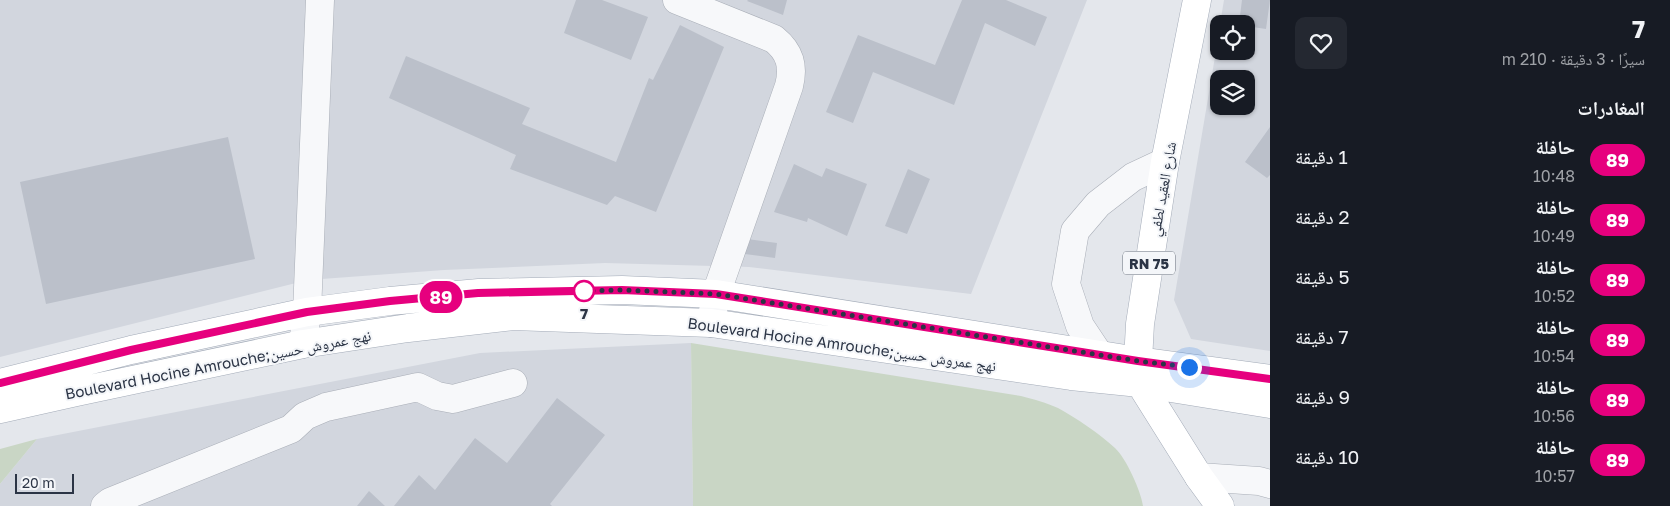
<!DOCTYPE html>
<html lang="ar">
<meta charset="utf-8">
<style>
body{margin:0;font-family:"Golos Text","Noto Naskh Arabic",sans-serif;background:#242831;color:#f1f3f6;direction:rtl;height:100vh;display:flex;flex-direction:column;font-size:19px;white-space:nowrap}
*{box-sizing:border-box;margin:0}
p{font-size:16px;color:#9ea1a6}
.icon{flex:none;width:28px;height:28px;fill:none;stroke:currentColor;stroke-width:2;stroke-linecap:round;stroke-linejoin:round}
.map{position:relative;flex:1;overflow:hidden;direction:ltr}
.drawer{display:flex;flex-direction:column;background:#171b24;width:400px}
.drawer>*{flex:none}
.badge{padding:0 10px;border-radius:16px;font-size:18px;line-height:32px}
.controls{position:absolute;left:1210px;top:15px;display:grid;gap:10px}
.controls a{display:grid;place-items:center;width:45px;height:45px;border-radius:10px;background:#171b24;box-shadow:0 1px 4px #0004;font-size:25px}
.scale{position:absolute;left:15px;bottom:12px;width:59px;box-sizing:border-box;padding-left:5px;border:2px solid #2b3445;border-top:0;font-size:14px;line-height:18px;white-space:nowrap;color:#2b3445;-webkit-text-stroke:4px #f4f6f9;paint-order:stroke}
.you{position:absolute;width:25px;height:25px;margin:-12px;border:4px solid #fff;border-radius:50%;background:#1a73e8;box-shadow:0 0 0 8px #1a73e833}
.map>.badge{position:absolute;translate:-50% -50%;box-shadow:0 0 0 2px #fff}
h2{padding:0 25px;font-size:19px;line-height:45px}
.round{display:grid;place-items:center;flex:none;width:52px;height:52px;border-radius:10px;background:#242831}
.headline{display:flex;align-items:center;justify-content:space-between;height:85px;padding:0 25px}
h1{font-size:24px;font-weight:700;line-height:38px}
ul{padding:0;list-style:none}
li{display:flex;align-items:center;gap:15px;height:60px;padding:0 25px}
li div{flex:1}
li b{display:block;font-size:19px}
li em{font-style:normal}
li .badge{min-width:55px;font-weight:700;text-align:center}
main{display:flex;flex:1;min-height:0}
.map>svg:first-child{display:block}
</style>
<main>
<section class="drawer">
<div class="headline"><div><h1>7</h1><p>سيرًا · 3 دقيقة · 210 m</p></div><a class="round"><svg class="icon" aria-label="heart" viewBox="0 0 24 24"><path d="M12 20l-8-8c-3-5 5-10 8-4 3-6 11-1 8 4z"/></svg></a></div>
<h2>المغادرات</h2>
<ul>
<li><span class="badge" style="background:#e6007e;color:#fff">89</span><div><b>حافلة</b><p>10:48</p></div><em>1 دقيقة</em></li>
<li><span class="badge" style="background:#e6007e;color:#fff">89</span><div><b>حافلة</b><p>10:49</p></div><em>2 دقيقة</em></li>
<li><span class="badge" style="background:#e6007e;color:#fff">89</span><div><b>حافلة</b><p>10:52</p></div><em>5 دقيقة</em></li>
<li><span class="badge" style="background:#e6007e;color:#fff">89</span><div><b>حافلة</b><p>10:54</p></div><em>7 دقيقة</em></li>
<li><span class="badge" style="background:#e6007e;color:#fff">89</span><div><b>حافلة</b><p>10:56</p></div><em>9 دقيقة</em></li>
<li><span class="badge" style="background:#e6007e;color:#fff">89</span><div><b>حافلة</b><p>10:57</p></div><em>10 دقيقة</em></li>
</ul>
</section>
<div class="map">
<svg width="1270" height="506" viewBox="0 0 1270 506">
<rect width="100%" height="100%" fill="#e4e7ec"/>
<path fill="#d2d6de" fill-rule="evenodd" d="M 0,0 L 1087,0 L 971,294 L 749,267 L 605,263 L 444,270 L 308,280 L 0,357 Z
M 1224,0 L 1270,0 L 1270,351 L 1191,339 L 1174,300 L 1219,33 L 1219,51 L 1246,51 L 1246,24 L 1220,24 ZM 1219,79 L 1246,79 L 1246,106 L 1219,106 Z
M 691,343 L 693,506 L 0,506 L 0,484 L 37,439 L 480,353 Z"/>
<path fill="#c9d6c5" d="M 691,343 L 1021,396 C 1033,399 1047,403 1058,408 C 1076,418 1100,434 1115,448 C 1126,458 1141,491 1143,506 L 693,506 Z
M 37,439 L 0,484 L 0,449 Z"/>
<path fill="#bbc0ca" d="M 576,0 L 602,0 L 648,17 L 631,60 L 564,33 Z
M 748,0 L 787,0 L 783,15 L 747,1 Z
M 962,0 L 1006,0 L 1047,17 L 1035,46 L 985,23 L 954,105 L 873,72 L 853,123 L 826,112 L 858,35 L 935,65 Z
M 1242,0 L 1270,0 L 1266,29 L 1246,26 L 1246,24 L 1239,24 Z
M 680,25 L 724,47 L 656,212 L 615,196 L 607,205 L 510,169 L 516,155 L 389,98 L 406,56 L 530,108 L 522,124 L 616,162 L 649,78 L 653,80 Z
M 1270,127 L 1270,175 L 1267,178 L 1245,162 Z
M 228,137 L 255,259 L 46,304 L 20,182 Z
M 794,164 L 822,177 L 826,168 L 867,184 L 847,236 L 808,218 L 807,222 L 774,212 Z
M 908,169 L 930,179 L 907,234 L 885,226 Z
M 747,239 L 777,243 L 775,258 L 745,254 Z
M 557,398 L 605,435 L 550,504 L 552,506 L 394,506 L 419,475 L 435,490 L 475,438 L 507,463 Z
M 369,491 L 385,506 L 357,506 Z"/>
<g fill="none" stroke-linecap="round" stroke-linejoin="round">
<g stroke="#a9aeb7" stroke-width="29">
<path id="minor" d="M 677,0 L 774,39 C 790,52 794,66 789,86 L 716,294 L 711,323
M 303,344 L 307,312 L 320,0
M 1114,365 L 1098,353 L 1080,326 L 1066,284 L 1075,231 L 1098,204 L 1133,177 L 1165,162
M 1199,477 L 1259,481 L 1270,484
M 105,506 L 110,502 L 291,429 L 305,416 L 326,407 L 418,387 L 437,396 L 453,399 L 513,383"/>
</g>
<g stroke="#a3abb8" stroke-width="29">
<path id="major" d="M 1197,0 L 1165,162 L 1140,324 L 1138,361 L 1140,383 L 1199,477 L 1220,506
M 0,383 L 131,350 L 307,312 L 390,301 L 479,293 L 622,290 L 716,294 L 1138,361 L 1270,379
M 0,409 L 76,392 L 303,344 L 408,328 L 513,316 L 711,323 L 1071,376 L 1140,383 L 1270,404"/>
</g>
<use href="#minor" stroke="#f7f8fa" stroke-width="28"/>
<use href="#major" stroke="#fff" stroke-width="28"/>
</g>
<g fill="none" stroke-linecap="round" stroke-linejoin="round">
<g stroke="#fff" stroke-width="11">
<path id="line" d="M 0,383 L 131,350 L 307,312 L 390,301 L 478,293 L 622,290 L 716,294 L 1138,361 L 1270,379"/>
</g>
<use href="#line" stroke="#e6007e" stroke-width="8"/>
<path stroke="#2b3445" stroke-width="5" stroke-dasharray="0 9" d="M 584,291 L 622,290 L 716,294 L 1138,361 L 1189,367"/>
</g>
<circle fill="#fff" stroke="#e6007e" stroke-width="2.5" cx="584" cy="291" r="10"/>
<g text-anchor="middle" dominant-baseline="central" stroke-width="4" stroke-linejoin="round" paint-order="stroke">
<rect fill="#f4f6f9" stroke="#676e7b" stroke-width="1" x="1123" y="251.5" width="52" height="23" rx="4"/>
<g font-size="14" font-weight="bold" fill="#2b3445">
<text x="1149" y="263">RN 75</text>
</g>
<g font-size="15" fill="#2b3445" stroke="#f4f6f9">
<text transform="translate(1162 189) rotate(-80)">شارع العقيد لطفي</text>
<text transform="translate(842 344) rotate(8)">Boulevard Hocine Amrouche;نهج عمروش حسين</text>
<text transform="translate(218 364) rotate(-11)">Boulevard Hocine Amrouche;نهج عمروش حسين</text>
</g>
<g font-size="15" font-weight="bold" fill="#2b3445" stroke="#f4f6f9">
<text x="584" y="313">7</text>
</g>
</g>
</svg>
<div class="controls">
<a><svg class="icon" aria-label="locate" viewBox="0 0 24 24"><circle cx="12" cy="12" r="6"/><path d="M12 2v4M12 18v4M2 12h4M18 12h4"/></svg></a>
<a><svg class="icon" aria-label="layers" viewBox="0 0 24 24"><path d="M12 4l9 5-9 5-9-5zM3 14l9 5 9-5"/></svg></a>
</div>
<div class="scale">20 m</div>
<div class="you" style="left:1189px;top:367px"></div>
<b class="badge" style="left:441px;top:297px;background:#e6007e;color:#fff">89</b>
</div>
</main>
